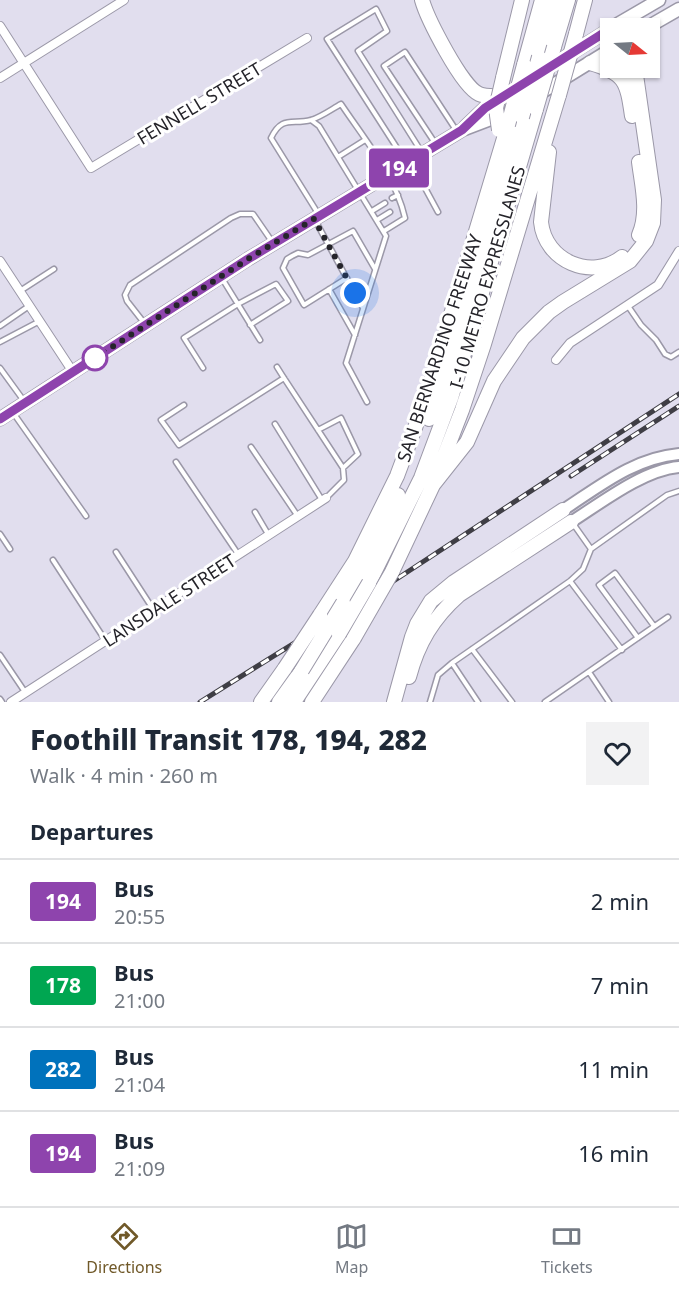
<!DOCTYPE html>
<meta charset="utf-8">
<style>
body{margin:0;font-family:"Noto Sans",sans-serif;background:#f2f2f3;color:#1f2937;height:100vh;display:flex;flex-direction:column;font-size:22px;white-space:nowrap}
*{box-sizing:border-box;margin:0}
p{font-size:20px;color:#747a83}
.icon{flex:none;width:33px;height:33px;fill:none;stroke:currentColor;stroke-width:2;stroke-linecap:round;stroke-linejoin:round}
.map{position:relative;height:702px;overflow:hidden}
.panel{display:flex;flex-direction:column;background:#fff;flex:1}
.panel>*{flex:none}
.badge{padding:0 12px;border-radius:4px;font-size:21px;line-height:39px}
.needle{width:39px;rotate:108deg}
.controls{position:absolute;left:600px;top:18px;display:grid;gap:12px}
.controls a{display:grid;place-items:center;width:60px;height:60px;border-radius:0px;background:#fff;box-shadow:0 2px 4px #0004;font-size:30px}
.you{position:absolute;width:30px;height:30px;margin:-15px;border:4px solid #fff;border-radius:50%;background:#1a73e8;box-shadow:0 0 0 9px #1a73e833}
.map>.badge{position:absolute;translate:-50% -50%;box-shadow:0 0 0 3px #fff}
h2{padding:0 30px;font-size:22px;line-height:54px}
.round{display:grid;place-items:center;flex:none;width:63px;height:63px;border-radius:0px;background:#f2f2f3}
.head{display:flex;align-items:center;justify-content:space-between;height:102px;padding:0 30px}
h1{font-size:28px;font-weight:800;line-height:45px}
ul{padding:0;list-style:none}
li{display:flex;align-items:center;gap:18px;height:84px;padding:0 30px;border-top:2px solid #e0e1e3}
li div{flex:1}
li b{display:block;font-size:22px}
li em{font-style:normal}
li .badge{min-width:66px;font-weight:700;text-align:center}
.tabs{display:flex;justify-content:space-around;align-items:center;height:84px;border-top:2px solid #e0e1e3;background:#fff;font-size:16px;color:#747a83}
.tabs a{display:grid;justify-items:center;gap:3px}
.tabs .selected{color:#705929}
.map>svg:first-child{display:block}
</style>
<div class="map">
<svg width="679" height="702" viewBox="0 0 679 702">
<rect width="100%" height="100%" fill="#e1deee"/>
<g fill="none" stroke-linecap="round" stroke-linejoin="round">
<g stroke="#9b98a8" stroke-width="7">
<path id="lane" d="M 311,120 L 319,126 L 386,236 L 346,363 L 367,402
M 435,143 L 384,66 L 405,52 L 456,130
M 338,157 L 365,140
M 406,162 L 327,39 L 376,9 L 387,31 L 358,51 L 421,151
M 411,162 L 438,212
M 392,198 L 398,195
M 372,211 L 385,203
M 319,215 L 271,138 C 282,115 292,125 311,120 C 321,117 332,109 341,104 C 365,140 395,175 405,218 L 384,231
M 315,220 L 363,308
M 377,220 L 390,212
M 347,278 L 304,305 L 283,268 L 287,259 L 292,256 L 298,253 L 308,255 L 353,231 L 375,269
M 223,280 L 260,340
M 329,289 L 355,335
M 20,291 L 54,269
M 628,306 L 641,325 L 656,340 L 665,354 L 671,357 L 679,352
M 145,324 L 127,301 L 125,295 L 130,285 L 231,218 L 240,214 L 253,214 L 273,243
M 0,326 L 29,306
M 0,342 L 38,322
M 277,367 L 282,375 L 343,468 L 358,454 L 341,418 L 318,430
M 0,368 L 24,401
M 203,368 L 184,338 L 238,304 L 276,284 L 288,301 L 250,325
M 184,405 L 161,420 L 179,445 L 284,378
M 14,414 L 86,516
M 275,424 L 322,500
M 251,447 L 297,515
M 176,462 L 238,554
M 327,497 L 344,480 L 343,468
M 255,512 L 268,534
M 0,534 L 10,549
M 591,549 L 667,495 L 679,491
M 116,552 L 153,609
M 53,560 L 105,640
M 570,581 L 622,650
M 638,638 L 599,585 L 615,573 L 654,626
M 472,649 L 512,702
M 0,655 L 25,692
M 452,663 L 478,702
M 589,672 L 609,702
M 0,699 L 2,702
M 430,702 L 438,675 L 452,663 L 570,581 L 583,569 L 591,549 L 574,525
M 545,702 L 668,617"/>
</g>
<g stroke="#9b98a8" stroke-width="10">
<path id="street" d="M 0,26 L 91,168 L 307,38
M 0,78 L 124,0
M 0,261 L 73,372
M 556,360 L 570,343 L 658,285 L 679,251
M 11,702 L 326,498"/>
</g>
<g stroke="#9b98a8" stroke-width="14">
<path id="secondary" d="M 563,510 C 600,486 634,458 679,454
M 571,522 C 601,503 643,470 679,467"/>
</g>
<g stroke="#9b98a8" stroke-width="15">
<path id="primary" d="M 611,28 L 659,0
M 646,28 L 679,9
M 543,71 L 610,29
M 537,95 L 610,50
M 465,127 L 485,108 L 502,96
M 0,419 L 248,259 L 462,130 L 504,114"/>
</g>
<g stroke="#9b98a8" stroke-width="16">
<path id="highway" d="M 422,0 C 427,18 462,87 479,94 C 485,97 496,96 503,96
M 576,34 L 585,0
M 554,47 L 568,0
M 539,57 L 555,0
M 590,63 C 625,73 627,81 632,116
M 524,65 L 542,0
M 503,78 L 522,0
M 549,152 L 541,222 C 545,261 591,281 622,257
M 639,162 C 642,186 649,212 639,235
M 429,419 L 450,362 L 522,117
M 433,485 L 467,442 L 494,381 L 523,338 L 549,312 L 563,302 L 630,261 L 646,241 L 653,223 L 654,200 L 635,68
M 392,572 L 433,485 L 462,410 L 484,344 L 559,95
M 369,583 L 421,478 L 451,398 L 536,109
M 343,603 L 381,532 L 398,495
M 320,615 L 355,561 L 397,476 L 425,401 L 508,125
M 409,677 C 418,643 433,618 459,595 L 571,522
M 261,702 L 285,668
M 279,702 L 302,670
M 294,702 L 339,634
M 312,702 L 354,638
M 394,702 L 412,637 L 417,624 L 431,601 L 454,582 L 563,510"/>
</g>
<use href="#lane" stroke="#fff" stroke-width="4"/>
<use href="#street" stroke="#fff" stroke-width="8"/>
<use href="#secondary" stroke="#fff" stroke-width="10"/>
<use href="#primary" stroke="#fff" stroke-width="12"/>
<use href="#highway" stroke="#fff" stroke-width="14"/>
<g stroke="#3f3e45" stroke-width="5">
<path id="rail" d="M 571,476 L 679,406
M 200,702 L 389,584 L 679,394"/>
</g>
<use href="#rail" stroke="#fff" stroke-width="3" stroke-dasharray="9" stroke-linecap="butt"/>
<g stroke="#9b98a8" stroke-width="16" stroke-linecap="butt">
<path id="highway-bridge" d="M 559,95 L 576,34
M 536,109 L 554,47
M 522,117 L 539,57
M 508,125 L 524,65
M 499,130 L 496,108 L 503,78
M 339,634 L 369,583
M 354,638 L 392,572
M 285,668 L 320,615
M 302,670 L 343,603"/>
</g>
<use href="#highway-bridge" stroke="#fff" stroke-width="14"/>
</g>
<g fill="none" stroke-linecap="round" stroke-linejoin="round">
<g stroke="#fff" stroke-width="14">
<path id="line" d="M 0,419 L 248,259 L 462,130 L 485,108 L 610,29"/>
</g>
<use href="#line" stroke="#8e44ad" stroke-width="9"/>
<path stroke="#25242a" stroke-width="6" stroke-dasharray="0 10.8" d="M 95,358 L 248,259 L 314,219 L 355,293"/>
</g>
<circle fill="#fff" stroke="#8e44ad" stroke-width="3" cx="95" cy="358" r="12"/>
<g text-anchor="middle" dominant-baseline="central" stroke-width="6" stroke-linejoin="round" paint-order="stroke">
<g font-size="18" fill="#25242a" stroke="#fff">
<text transform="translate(199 103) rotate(-31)">FENNELL STREET</text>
<text transform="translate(487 277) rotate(-74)">I-10 METRO EXPRESSLANES</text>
<text transform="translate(439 348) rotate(-72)">SAN BERNARDINO FREEWAY</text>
<text transform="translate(169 600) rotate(-33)">LANSDALE STREET</text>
</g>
</g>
</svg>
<div class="controls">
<a><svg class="needle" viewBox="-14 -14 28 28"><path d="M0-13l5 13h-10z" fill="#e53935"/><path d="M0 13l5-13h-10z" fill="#747a83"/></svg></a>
</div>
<div class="you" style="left:355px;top:293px"></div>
<b class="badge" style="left:399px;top:168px;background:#8e44ad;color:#fff">194</b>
</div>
<section class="panel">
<div class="head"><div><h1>Foothill Transit 178, 194, 282</h1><p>Walk · 4 min · 260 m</p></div><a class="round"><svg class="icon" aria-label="heart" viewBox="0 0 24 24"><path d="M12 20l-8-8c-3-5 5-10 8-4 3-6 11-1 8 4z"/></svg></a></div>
<h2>Departures</h2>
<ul>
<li><span class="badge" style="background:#8e44ad;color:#fff">194</span><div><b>Bus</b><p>20:55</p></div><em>2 min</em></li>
<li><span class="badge" style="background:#00a651;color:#fff">178</span><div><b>Bus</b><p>21:00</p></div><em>7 min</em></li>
<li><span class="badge" style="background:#0072bc;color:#fff">282</span><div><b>Bus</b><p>21:04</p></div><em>11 min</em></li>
<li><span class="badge" style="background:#8e44ad;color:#fff">194</span><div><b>Bus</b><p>21:09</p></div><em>16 min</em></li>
</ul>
</section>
<nav class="tabs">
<a class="selected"><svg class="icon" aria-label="directions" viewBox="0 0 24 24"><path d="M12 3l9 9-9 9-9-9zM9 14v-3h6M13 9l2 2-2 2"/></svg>Directions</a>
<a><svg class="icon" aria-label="map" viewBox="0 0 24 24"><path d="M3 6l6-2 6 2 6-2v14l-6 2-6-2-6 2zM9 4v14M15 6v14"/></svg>Map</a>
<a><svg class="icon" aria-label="tickets" viewBox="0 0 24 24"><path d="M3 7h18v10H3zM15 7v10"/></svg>Tickets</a>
</nav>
